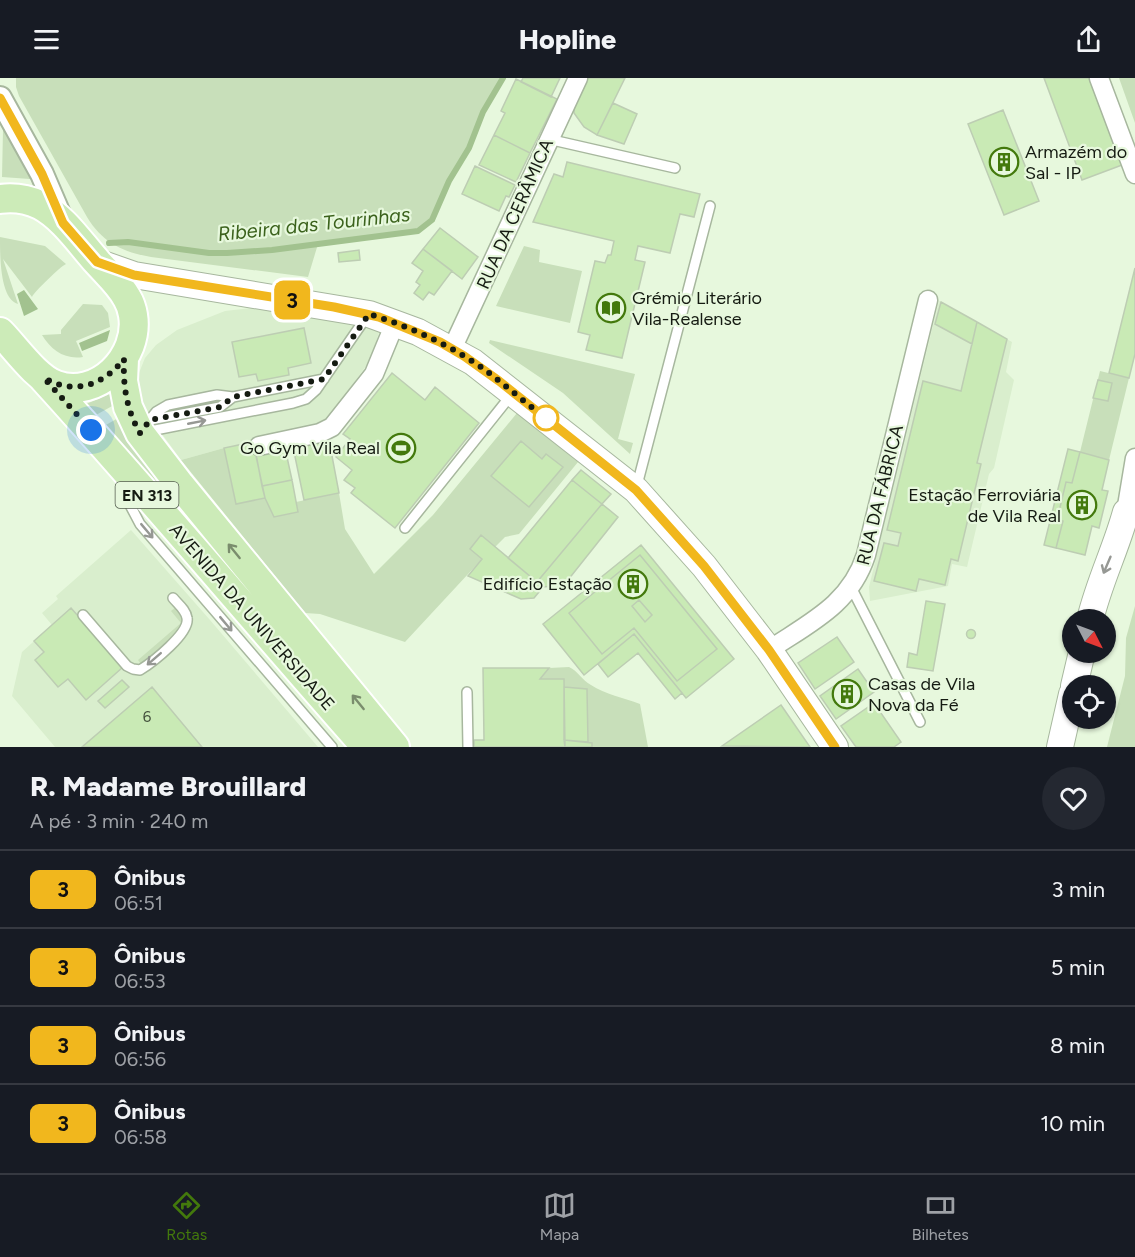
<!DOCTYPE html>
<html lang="pt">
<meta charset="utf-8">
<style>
body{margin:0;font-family:Figtree,sans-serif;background:#242831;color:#f1f3f6;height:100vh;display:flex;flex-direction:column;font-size:22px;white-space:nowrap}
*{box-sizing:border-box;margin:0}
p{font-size:20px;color:#9ea1a6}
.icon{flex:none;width:33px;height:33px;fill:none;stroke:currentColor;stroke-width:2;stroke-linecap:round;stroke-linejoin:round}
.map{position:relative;height:669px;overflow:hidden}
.side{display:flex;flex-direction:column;background:#171b24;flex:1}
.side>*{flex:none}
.badge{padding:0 12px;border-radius:9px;font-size:21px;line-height:39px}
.needle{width:39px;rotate:132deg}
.tools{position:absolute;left:1062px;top:531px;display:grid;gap:12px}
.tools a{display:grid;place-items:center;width:54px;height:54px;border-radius:50%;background:#171b24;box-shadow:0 2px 4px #0004;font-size:30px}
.you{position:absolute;width:30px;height:30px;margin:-15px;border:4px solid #fff;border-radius:50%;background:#1a73e8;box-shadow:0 0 0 9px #1a73e833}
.map>.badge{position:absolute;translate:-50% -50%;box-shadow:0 0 0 3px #fff}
.round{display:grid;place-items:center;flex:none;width:63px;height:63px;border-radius:32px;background:#242831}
.headline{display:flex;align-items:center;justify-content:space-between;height:102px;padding:0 30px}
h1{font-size:28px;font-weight:800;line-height:45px}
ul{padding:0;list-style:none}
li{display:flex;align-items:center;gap:18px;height:78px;padding:0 30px;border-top:2px solid #363941}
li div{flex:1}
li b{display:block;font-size:22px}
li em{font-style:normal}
li .badge{min-width:66px;font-weight:700;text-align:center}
header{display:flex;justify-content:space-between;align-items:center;height:78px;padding:0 30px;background:#171b24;font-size:27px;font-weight:800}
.tab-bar{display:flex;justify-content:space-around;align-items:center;height:84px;border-top:2px solid #363941;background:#171b24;font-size:16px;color:#9ea1a6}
.tab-bar a{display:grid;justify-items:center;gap:3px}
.tab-bar .selected{color:#43790c}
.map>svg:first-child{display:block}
</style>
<header><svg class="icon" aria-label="menu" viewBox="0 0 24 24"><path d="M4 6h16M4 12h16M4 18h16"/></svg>Hopline<svg class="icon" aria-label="share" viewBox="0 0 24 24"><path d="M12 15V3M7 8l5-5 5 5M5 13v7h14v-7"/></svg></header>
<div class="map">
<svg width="1135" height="669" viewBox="0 0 1135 669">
<rect width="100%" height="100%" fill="#e7f8dd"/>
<path fill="#d9eecd" d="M 939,223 L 1012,264 L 1006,294 L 1014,302 L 994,390 L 989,396 L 967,489 L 952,486 L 948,508 L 870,523 L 869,509 Z
M 261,229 L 302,234 L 380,251 L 371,281 L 323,348 L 224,370 L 181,382 L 154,345 L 141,323 L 138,306 L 139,295 L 145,280 L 156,267 L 177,252 L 225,233 Z
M 131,452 L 210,542 L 318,669 L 55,669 L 12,618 L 22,574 L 52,547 L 42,535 L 58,521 L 56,518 Z"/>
<path fill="#c8dfba" d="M 16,0 L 503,0 L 483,34 L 469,70 L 443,115 L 436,134 L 427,148 L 407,155 L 318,166 L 308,199 L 151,179 C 122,174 102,164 87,139 L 19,18 L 16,9 Z
M 1119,0 L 1135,0 L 1135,45 Z
M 8,49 L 33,97 L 30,101 L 2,99 L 3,52 Z
M 0,159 L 45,168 L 66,186 C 61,188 34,214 32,219 L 3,181 L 18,226 C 0,221 0,179 0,159 Z
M 524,168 L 540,172 L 539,184 L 582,193 L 570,245 L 496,228 Z
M 83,226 L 102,227 L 108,235 L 110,249 L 76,263 L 83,279 C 65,282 51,272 42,257 L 61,256 L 61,252 Z
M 490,262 L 635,296 L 618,361 L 633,365 L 630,376 L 563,315 L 489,265 Z
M 1100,293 L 1129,300 L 1109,382 L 1080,374 Z
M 110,316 L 114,327 L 96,337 L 86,326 Z
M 517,335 L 578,384 L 519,456 L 505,459 L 495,469 L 481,457 L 470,471 L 482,481 L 405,564 L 320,536 L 305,535 L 181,382 L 224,370 L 236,426 L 265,420 L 274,439 L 298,434 L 296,424 L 339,415 L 345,451 L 374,496 L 433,437 Z
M 120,339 L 133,368 L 157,404 L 155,406 L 104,348 Z
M 1135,528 L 1135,669 L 1107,669 L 1125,598 L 1126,560 Z
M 176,529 C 179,533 182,536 183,541 C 183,556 152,577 141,586 L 138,582 L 181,545 L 171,533 Z
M 569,589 C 578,593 582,602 591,607 C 605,616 624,620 640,626 L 648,669 L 592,669 L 592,665 L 588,664 L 587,611 L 564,609 L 563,601 L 540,601 L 549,590 Z"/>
<path fill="#a2c28f" d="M 24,212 L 38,231 L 24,238 L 17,216 Z
M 110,252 L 107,263 L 82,273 L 79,265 Z"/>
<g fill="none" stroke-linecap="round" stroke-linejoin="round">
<path stroke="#a2c28f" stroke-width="6" d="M 109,165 L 128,164 L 209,175 L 227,175 L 272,172 L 418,153 L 432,142 L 449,103 L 469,70 L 483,34 L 503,0"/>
</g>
<path fill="#c9eab5" stroke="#bdcdb3" stroke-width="1.5" d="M 523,0 L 560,0 L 551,19 L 521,4 Z
M 585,0 L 625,0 L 597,57 L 584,49 L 574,35 L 574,29 Z
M 1044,0 L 1089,0 L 1122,87 L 1082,102 Z
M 516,1 L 557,21 L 530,75 L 494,57 L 505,35 L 501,33 Z
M 613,25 L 637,36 L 624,66 L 597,57 Z
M 1003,32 L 1039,123 L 1004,137 L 968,46 Z
M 494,57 L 530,75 L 516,104 L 479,87 Z
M 567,84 L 700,116 L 694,139 L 680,136 L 670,175 L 638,168 L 635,182 L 645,184 L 622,280 L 586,272 L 590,257 L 578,254 L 595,183 L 605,185 L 608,177 L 611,177 L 614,163 L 533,144 L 554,96 L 563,99 Z
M 475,88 L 515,107 L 509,119 L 506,118 L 499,133 L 462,116 Z
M 440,150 L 478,179 L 462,201 L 423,171 Z
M 423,171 L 452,193 L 434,217 L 429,214 L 423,222 L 414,215 L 420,207 L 416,204 L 423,193 L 412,185 Z
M 359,172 L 360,182 L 339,184 L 338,175 Z
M 1135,190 L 1135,276 L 1129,300 L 1109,295 Z
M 941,224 L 977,244 L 972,266 L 935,246 Z
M 977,244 L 1007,261 L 977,385 L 981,386 L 958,483 L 951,481 L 945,507 L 919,501 L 916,513 L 874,503 L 884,465 L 898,468 L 901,455 L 887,452 L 923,303 L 961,313 Z
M 304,250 L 311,285 L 288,290 L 289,297 L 258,303 L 256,296 L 239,299 L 232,264 Z
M 392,295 L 425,322 L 435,309 L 479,345 L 395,450 L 351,415 L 355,410 L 344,402 L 352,392 L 336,379 L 350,361 L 343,356 Z
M 1098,302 L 1112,305 L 1108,323 L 1093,320 Z
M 329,362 L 339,415 L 304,422 L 293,369 Z
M 521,363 L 542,381 L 546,376 L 563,389 L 529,429 L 491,398 Z
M 253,364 L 265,420 L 236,426 L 224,370 Z
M 285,370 L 292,402 L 262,408 L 256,376 Z
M 1068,371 L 1080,374 L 1072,405 L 1066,404 L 1057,442 L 1063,443 L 1056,470 L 1044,467 Z
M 1080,374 L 1109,382 L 1102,412 L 1108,413 L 1099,450 L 1092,448 L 1085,477 L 1056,470 L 1063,443 L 1057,442 L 1066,404 L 1072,405 Z
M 581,392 L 611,416 L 602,426 L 572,402 Z
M 292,402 L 298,434 L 274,439 L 265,420 L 262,408 Z
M 572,402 L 602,426 L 537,504 L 508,480 Z
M 602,426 L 618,439 L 564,507 L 543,509 L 537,504 Z
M 481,457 L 543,509 L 534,520 L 521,521 L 468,498 L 482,481 L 470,471 Z
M 641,467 L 734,581 L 686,620 L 634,556 L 584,597 L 543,546 Z
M 640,477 L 717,571 L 677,603 L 634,550 L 602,576 L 569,535 Z
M 639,522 L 652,537 L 645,544 L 632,528 Z
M 926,523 L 945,526 L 933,593 L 907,589 L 909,575 L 917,577 Z
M 71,530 L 123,589 L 86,622 L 68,601 L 58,609 L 35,582 L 44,574 L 34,563 Z
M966.5 556a4.5 4.5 0 1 1 9 0a4.5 4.5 0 1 1-9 0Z
M 634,556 L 682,615 L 675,621 L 638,575 L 608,599 L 598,586 Z
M 837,559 L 854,584 L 815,611 L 798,585 Z
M 483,590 L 549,590 L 540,601 L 564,601 L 565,669 L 474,669 L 474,662 L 484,662 Z
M 858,591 L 874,614 L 836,641 L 820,618 Z
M 122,602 L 129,609 L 105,630 L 98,623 Z
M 152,609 L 202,669 L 82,669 Z
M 564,609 L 587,611 L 588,664 L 564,662 Z
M 874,625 L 901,664 L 894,669 L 856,669 L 841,648 Z
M 781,627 L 810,669 L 722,668 Z
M 564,662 L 592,665 L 592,669 L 565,669 Z"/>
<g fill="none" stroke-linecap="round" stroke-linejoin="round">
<g stroke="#a7b79e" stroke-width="12">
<path id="service" d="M 548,61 L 675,90
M 150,342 L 220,329 L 233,319
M 143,350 L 156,334 L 168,327 L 217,317 L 233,319 L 324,301
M 145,354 L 293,325 L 306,321 L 316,312 L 367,238
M 128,406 L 130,427 L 140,446 L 332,669
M 636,411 L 710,128
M 405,450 L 512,316
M 851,509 L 920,644
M 83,537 L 127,588 L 133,591 L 140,592 C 153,584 190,555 187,540 C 186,532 178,526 173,520
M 467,614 L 468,669"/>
</g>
<g stroke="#a7b79e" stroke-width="21">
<path id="minor" d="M 1099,0 L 1135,96
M 452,271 L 578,0
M 259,368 L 320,355 L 332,349 L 374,296 L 395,245
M 1126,434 L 1135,380
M 769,572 C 809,545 850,527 866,477 L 928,222"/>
</g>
<g stroke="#a7b79e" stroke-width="26">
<path id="tertiary" d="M 0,20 L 42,96 L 63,145"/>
</g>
<g stroke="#a7b79e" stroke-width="28">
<path id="secondary" d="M 97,184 L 134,197 L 369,236 L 418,254 L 473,284 L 636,412 L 704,488 L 769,572 L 835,669
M 1090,542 C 1099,504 1116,471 1126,434 L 1135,436
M 1074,608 L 1082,574
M 1060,669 L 1072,616"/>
</g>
<g stroke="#fff" stroke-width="32">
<path id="primary" d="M 0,121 C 14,119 27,121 40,127 C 64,140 80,165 98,185 C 108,196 120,207 127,220 C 130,225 132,231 133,237 C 140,279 97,322 56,307 C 36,300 15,269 0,254
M 124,281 L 123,303 L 128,329 L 140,355 L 180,407 L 395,669
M 43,300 C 153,421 258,547 366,669"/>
</g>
<use href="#service" stroke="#fff" stroke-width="9"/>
<use href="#minor" stroke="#fff" stroke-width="18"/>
<use href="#tertiary" stroke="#fff" stroke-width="22"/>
<use href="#secondary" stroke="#fff" stroke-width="26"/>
<use href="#primary" stroke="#ccebb8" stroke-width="28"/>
</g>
<defs><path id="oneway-shaft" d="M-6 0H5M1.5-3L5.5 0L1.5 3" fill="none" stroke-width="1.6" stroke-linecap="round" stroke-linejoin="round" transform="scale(1.5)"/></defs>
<g stroke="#969894">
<use href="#oneway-shaft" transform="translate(197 344) rotate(-11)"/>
<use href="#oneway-shaft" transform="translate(147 453) rotate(50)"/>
<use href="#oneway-shaft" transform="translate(1107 487) rotate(113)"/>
<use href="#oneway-shaft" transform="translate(226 546) rotate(50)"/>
<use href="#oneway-shaft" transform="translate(154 581) rotate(139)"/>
</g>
<g stroke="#7a8d6d">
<use href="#oneway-shaft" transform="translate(234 473) rotate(-129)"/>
<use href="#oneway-shaft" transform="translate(358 624) rotate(-129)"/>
</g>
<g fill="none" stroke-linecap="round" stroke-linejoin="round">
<g stroke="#fff" stroke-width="14">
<path id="line" d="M 0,20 L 42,96 L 63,145 L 97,184 L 134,197 L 334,229 L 379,239 L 440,264 L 464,278 L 499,303 L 636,412 L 704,488 L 769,572 L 835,669"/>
</g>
<use href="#line" stroke="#f1b71d" stroke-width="9"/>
<path stroke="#151b12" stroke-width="6" stroke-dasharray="0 10.8" d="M 91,352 L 44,300 C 74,317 103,308 124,281 C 123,307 126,331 140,355 L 150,342 L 220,329 L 233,319 L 324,301 L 369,236 C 408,248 446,265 481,289 C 503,305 524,324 546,340"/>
</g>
<defs>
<g id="building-ring" transform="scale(1.5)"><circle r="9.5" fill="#e7f8dd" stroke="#43790c" stroke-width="1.5"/><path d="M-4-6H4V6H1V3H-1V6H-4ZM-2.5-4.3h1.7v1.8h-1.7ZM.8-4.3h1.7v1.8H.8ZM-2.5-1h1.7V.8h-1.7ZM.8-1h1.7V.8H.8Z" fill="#43790c"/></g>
<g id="library-ring" transform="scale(1.5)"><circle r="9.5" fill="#e7f8dd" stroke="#43790c" stroke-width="1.5"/><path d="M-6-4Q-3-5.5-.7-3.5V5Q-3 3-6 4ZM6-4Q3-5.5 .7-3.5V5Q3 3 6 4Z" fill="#43790c"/></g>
<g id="stadium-ring" transform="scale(1.5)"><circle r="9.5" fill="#e7f8dd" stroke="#43790c" stroke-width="1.5"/><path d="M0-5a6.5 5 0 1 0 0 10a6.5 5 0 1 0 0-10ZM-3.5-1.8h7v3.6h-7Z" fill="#43790c"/></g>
</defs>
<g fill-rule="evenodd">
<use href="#building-ring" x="1004" y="84"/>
<use href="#library-ring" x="611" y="230"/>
<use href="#stadium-ring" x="401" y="370"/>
<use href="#building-ring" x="1082" y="427"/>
<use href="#building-ring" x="633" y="506"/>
<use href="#building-ring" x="847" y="616"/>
</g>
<circle fill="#fff" stroke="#f1b71d" stroke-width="3" cx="546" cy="340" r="12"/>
<g text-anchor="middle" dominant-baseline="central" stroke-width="4.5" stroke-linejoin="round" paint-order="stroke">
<g font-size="15" fill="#424f3b">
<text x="147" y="639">6</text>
</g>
<rect fill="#e7f8dd" stroke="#545d4f" stroke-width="1.5" x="115.5" y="404" width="63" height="26" rx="4.5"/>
<g font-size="16" font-weight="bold" fill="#151b12">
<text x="147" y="417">EN 313</text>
</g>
<g font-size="18" fill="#151b12" stroke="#e7f8dd" text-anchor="start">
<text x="1025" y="74">Armazém do<tspan x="1025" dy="21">Sal - IP</tspan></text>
<text x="632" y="220">Grémio Literário<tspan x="632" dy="21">Vila-Realense</tspan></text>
<text x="380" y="370" text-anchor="end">Go Gym Vila Real</text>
<text x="1061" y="417" text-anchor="end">Estação Ferroviária<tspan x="1061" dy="21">de Vila Real</tspan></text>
<text x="612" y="506" text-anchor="end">Edifício Estação</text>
<text x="868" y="606">Casas de Vila<tspan x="868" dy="21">Nova da Fé</tspan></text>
</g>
<g font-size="18" fill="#151b12" stroke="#e7f8dd">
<text transform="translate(515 136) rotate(-66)">RUA DA CERÂMICA</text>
<text transform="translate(880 417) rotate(-76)">RUA DA FÁBRICA</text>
<text transform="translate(252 539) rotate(49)">AVENIDA DA UNIVERSIDADE</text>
</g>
<g font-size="20" font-style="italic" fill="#3b621c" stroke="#e7f8dd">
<text transform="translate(314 146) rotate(-6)">Ribeira das Tourinhas</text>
</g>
</g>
</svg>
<div class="tools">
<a><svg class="needle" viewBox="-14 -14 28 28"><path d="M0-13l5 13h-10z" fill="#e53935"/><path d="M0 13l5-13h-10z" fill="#9ea1a6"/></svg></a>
<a><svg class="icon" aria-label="locate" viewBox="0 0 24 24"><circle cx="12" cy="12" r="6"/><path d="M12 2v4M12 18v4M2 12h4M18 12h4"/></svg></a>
</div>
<div class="you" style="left:91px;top:352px"></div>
<b class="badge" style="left:292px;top:222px;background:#f1b71d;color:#111">3</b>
</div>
<section class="side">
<div class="headline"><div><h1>R. Madame Brouillard</h1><p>A pé · 3 min · 240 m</p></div><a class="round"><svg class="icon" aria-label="heart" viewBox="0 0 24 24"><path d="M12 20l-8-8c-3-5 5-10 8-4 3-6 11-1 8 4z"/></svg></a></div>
<ul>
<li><span class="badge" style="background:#f1b71d;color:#111">3</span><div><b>Ônibus</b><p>06:51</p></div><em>3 min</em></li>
<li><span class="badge" style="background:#f1b71d;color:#111">3</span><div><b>Ônibus</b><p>06:53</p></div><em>5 min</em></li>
<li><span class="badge" style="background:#f1b71d;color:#111">3</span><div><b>Ônibus</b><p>06:56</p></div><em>8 min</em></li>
<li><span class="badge" style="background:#f1b71d;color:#111">3</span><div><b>Ônibus</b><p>06:58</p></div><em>10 min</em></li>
</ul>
</section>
<nav class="tab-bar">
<a class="selected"><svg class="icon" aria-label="directions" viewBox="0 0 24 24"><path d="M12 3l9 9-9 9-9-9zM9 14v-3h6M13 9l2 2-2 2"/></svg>Rotas</a>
<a><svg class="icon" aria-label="map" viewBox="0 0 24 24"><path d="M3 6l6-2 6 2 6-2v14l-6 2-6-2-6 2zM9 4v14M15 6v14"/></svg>Mapa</a>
<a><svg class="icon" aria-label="tickets" viewBox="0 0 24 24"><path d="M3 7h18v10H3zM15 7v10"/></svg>Bilhetes</a>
</nav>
